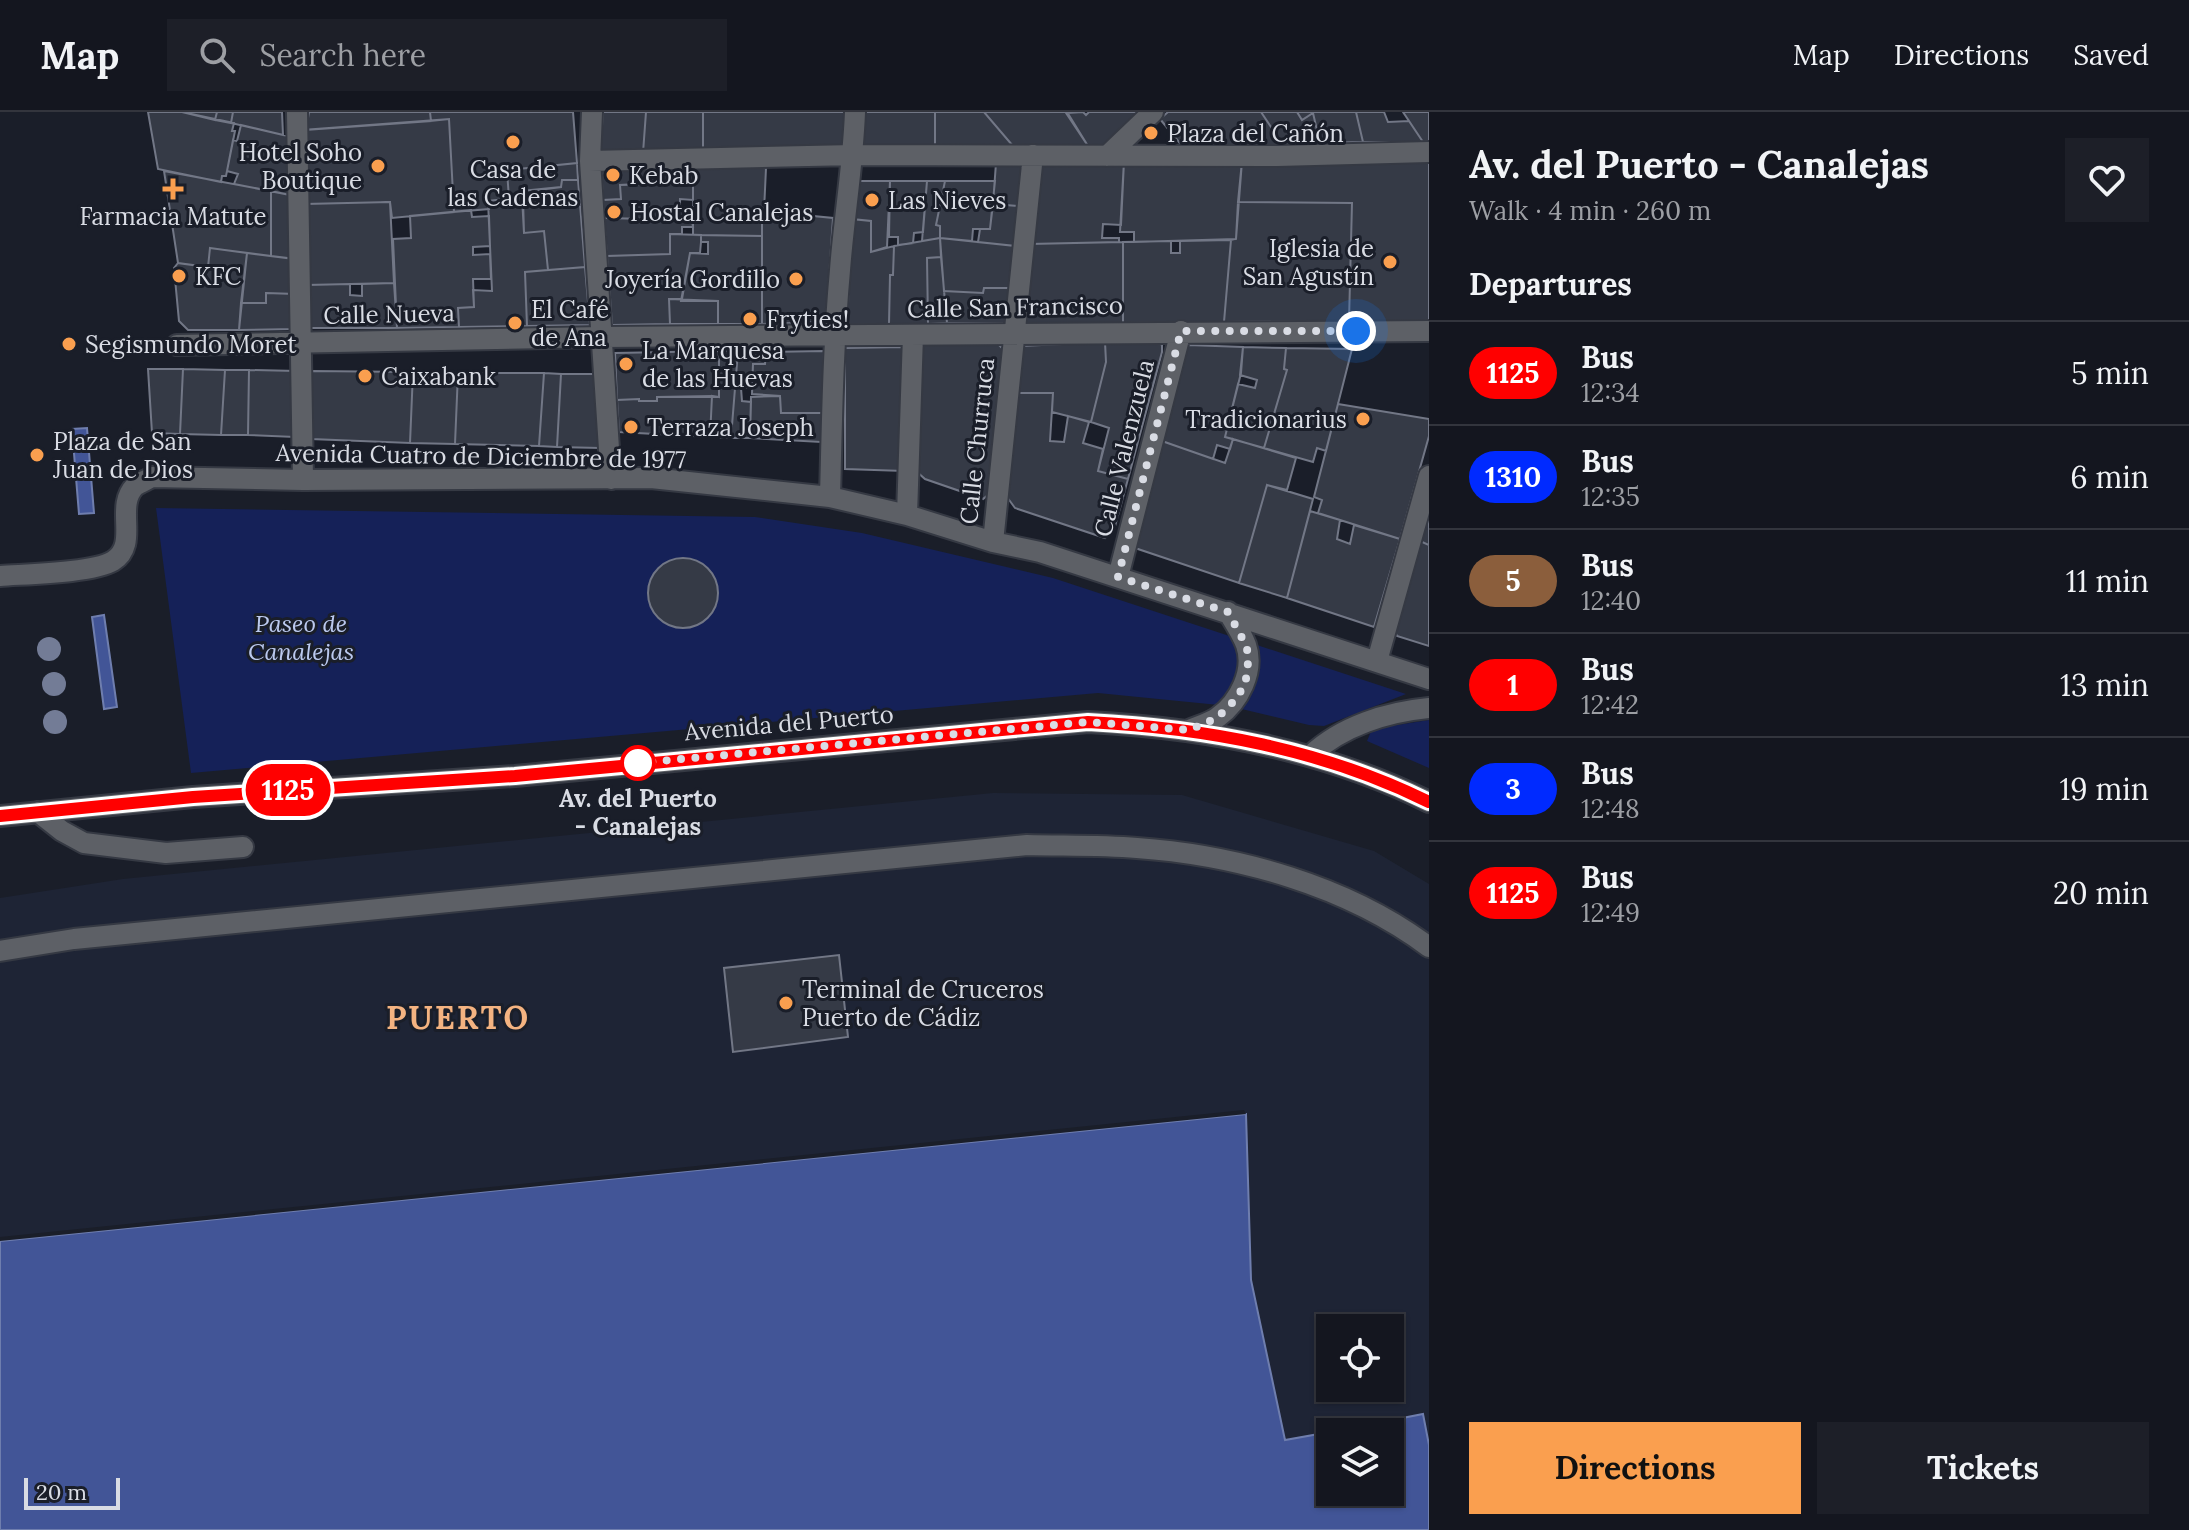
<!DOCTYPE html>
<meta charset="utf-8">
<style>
body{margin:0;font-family:Lora,serif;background:#1d1f28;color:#f1f3f6;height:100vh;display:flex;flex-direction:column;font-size:30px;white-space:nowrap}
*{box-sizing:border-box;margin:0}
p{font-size:26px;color:#9d9fa4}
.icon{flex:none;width:44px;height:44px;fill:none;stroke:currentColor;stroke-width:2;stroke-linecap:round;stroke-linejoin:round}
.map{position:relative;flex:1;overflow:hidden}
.side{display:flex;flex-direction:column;background:#14161f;width:760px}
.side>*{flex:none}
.badge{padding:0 16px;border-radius:26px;font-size:28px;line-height:52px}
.controls{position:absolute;left:1316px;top:1202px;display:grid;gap:16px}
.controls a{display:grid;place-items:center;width:88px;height:88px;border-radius:0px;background:#14161f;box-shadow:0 2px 6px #0004,0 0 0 2px #33353d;font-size:40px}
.scale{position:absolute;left:24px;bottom:20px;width:96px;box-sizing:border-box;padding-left:8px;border:4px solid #d9dce4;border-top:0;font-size:22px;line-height:28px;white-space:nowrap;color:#d9dce4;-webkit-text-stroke:6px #1a1e29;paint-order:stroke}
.you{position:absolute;width:40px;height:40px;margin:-20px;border:6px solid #fff;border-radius:50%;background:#1a73e8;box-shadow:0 0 0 12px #1a73e833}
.map>.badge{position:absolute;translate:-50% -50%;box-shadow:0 0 0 4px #fff}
h2{padding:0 40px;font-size:30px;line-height:72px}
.round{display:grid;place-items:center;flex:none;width:84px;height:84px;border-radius:0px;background:#1d1f28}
.headline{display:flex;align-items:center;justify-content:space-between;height:136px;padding:0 40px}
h1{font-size:38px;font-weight:700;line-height:60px}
.cta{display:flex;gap:16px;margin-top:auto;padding:16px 40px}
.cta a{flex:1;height:92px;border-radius:0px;background:#fa9f4f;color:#111;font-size:32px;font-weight:700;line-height:92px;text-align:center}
.cta a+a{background:#1d1f28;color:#f1f3f6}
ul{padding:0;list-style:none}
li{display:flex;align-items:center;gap:24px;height:104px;padding:0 40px;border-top:2px solid #33353d}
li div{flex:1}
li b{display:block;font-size:30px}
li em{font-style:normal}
li .badge{min-width:88px;font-weight:700;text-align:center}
header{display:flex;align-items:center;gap:48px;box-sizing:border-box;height:112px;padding:0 40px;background:#14161f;border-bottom:2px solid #33353d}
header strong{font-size:38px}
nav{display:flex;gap:44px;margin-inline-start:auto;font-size:28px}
.search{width:560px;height:72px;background:#1d1f28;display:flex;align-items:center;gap:20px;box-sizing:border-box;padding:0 28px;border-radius:0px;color:#9d9fa4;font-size:30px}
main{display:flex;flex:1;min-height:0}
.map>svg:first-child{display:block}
</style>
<header>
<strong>Map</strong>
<div class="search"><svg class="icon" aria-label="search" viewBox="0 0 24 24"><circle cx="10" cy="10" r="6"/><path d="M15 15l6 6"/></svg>Search here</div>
<nav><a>Map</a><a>Directions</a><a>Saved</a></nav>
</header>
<main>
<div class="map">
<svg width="1429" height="1418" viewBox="0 0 1429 1418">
<rect width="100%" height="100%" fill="#1a1e29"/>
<path fill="#1e2435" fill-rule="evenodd" d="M 993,681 L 1182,683 L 1374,739 L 1429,772 L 1429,1333 L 1422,1302 L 1285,1329 L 1251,1168 L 1245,1002 L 0,1129 L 0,786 L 123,767 ZM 1330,1216 L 1390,1216 L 1390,1276 L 1330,1276 Z"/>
<path fill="#152158" d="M 156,396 L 755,405 L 862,421 L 1053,466 L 1406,582 L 1324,614 L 1309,613 L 1229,594 L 1098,581 L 191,661 Z
M 1429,608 L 1429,656 L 1367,629 L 1372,617 Z"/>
<path fill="#425597" stroke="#6f7eae" stroke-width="2" d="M 87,316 L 94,401 L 79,402 L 72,317 Z
M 104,503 L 117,595 L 104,597 L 92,505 Z
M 1246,1002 L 1251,1168 L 1285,1328 L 1330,1320 L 1330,1380 L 1390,1380 L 1390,1320 L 1331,1320 L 1423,1302 L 1429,1333 L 1429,1418 L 0,1418 L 0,1129 Z"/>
<path fill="#1a1e29" d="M 1244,998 L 1246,1002 L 0,1129 L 0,1125 Z"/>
<path fill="#353a46" stroke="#727786" stroke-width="2" d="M 148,0 L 182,0 L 234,11 L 232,19 L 235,19 L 226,64 L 222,64 L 221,70 L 158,57 Z
M 182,0 L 217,0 L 215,8 Z
M 217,0 L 233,0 L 231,11 L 215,8 Z
M 233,0 L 282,0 L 283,23 L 231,11 Z
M 309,0 L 430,0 L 431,9 L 306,18 Z
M 430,0 L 573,0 L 577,51 L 507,58 L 509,87 L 488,89 L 489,97 L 454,100 L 449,7 L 431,9 Z
M 603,0 L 646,0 L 643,41 L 600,42 Z
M 646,0 L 703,0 L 703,40 L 643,41 Z
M 703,0 L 846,0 L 846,34 L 703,36 Z
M 863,0 L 935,0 L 935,33 L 862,34 Z
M 935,0 L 984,0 L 1013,34 L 935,33 Z
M 984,0 L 1067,0 L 1088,34 L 1013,34 Z
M 1083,0 L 1086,3 L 1089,0 L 1141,0 L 1105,33 L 1088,34 L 1066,1 Z
M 1168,0 L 1261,0 L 1283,33 L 1183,35 L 1160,7 Z
M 1261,0 L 1297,0 L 1302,8 L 1313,1 L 1320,31 L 1283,33 Z
M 1297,0 L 1356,0 L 1363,30 L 1320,31 L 1313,1 L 1302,8 Z
M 1356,0 L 1384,0 L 1388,10 L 1409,9 L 1423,30 L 1363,30 Z
M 1403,0 L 1429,0 L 1429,29 L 1423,30 Z
M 449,7 L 454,100 L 392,106 L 390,90 L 305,92 L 303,18 Z
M 241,13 L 288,24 L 295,84 L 234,72 L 238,62 L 227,59 L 233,28 L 237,29 Z
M 1429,48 L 1429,209 L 1349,209 L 1352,91 L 1238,90 L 1242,49 Z
M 1124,49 L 1242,49 L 1236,127 L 1134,130 L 1134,120 L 1120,120 Z
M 1124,49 L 1121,113 L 1103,112 L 1102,126 L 1119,126 L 1119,130 L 1029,132 L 1038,50 Z
M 1023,50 L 1019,94 L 993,92 L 996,51 Z
M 577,51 L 578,68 L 562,68 L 561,75 L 522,79 L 522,85 L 509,87 L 507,58 Z
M 601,53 L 693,55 L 693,71 L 620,73 L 621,87 L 603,88 Z
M 693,55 L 766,56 L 764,99 L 762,99 L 762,124 L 693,123 L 693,104 L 699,104 L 698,93 L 693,93 Z
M 164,59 L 271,79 L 271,144 L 210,136 L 208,155 L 178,151 Z
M 562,68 L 578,68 L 580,92 L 540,95 L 538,78 L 561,75 Z
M 855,69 L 890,69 L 887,135 L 871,140 L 871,109 L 852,107 Z
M 890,69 L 927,69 L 923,120 L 914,121 L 913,131 L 898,133 L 898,125 L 889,125 Z
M 927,69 L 945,69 L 936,113 L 940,114 L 940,126 L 922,129 Z
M 945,69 L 995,69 L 990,117 L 973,117 L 972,129 L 940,126 L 940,114 L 936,113 Z
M 675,70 L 675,72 L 693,71 L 693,88 L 680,87 L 680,95 L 693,95 L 692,108 L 604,106 L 603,88 L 621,87 L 620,73 Z
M 271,79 L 295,84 L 295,147 L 271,144 Z
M 522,85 L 524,121 L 544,119 L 548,158 L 525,160 L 527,214 L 459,215 L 458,196 L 474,195 L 473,178 L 492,179 L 488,89 Z
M 539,86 L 540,95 L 580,92 L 585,155 L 548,158 L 544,119 L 524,121 L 523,87 Z
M 390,90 L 394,171 L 307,173 L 305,92 Z
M 1238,90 L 1352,91 L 1349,209 L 1224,210 L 1231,128 L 1236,127 Z
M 993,92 L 1019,94 L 1015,134 L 978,130 L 980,117 L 990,117 Z
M 471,98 L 472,105 L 489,104 L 490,134 L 473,135 L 473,143 L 490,142 L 491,167 L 473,167 L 474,195 L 458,196 L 459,215 L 397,216 L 393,127 L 411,126 L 410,104 Z
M 762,99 L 833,106 L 826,210 L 762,212 Z
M 604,106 L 692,108 L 693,115 L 682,115 L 682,122 L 670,122 L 670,142 L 607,144 Z
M 852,107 L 871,109 L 871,140 L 894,134 L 893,163 L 890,163 L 889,212 L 847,213 Z
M 670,122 L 701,123 L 701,130 L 700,141 L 690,141 L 682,187 L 669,187 L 670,212 L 612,213 L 607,144 L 670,142 Z
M 701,123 L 762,124 L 762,212 L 718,212 L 718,189 L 681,189 L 690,141 L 708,142 L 708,130 L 701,130 Z
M 940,126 L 1015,134 L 1011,176 L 984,176 L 983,181 L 944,179 Z
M 940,126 L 941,145 L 927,146 L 928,212 L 889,212 L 890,163 L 893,163 L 894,134 Z
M 1231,128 L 1224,210 L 1123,211 L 1123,130 L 1171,129 L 1171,141 L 1180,141 L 1180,129 Z
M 1123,130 L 1123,211 L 1022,211 L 1029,132 Z
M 210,136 L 247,141 L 239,218 L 188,218 L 179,209 L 174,156 L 178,151 L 208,155 Z
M 247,141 L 295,147 L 295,182 L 266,181 L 266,191 L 241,191 Z
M 941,145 L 947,211 L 928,212 L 927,146 Z
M 585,155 L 590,213 L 527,214 L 525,160 Z
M 394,171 L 397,216 L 308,216 L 307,173 L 350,172 L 350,183 L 362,184 L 362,172 Z
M 984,176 L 1011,176 L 1008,211 L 947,211 L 944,179 L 983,181 Z
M 266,181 L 295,182 L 295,217 L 239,218 L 241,191 L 266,191 Z
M 669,187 L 718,189 L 718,212 L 670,212 Z
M 1105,230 L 1157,230 L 1162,233 L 1162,240 L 1128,367 L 1098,359 L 1109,316 L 1091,310 L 1106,250 Z
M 1105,230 L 1106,250 L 1091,310 L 1052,300 L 1053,281 L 1013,281 L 1021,234 Z
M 922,232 L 998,232 L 1003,237 L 994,378 L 983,387 L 925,367 L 916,359 Z
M 1188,233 L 1243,235 L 1241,261 L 1225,325 L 1233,327 L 1230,337 L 1217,333 L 1213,347 L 1162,329 Z
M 904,235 L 904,359 L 845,357 L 845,236 Z
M 1243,235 L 1286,236 L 1284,257 L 1287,258 L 1264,336 L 1225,325 L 1238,272 L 1255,276 L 1257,268 L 1240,263 Z
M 1286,236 L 1352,237 L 1326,339 L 1317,336 L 1313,350 L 1264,336 L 1287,258 L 1284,257 Z
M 719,239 L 738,239 L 731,326 L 710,325 L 712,284 L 719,285 Z
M 719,239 L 719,285 L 657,285 L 657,289 L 639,289 L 639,287 L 617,288 L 615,241 Z
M 738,239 L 766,240 L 765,252 L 753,252 L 752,276 L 741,276 L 742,289 L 751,290 L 750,326 L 731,326 Z
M 824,239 L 822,301 L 781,301 L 780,284 L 752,282 L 753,252 L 765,252 L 766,240 Z
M 148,257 L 183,257 L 180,322 L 152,321 Z
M 183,257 L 225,258 L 221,323 L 180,322 Z
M 225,258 L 249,258 L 248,323 L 221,323 Z
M 249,258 L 297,259 L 295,325 L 248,323 Z
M 311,259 L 413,260 L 410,331 L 311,327 Z
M 413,260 L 458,261 L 455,332 L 410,331 Z
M 458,261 L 544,261 L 539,334 L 455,332 Z
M 544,261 L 561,262 L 557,335 L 539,334 Z
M 561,262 L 596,262 L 600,336 L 557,335 Z
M 1013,281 L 1053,281 L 1050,329 L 1064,330 L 1068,304 L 1089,310 L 1083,331 L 1103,337 L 1098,359 L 1128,367 L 1114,418 L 1105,426 L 1015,396 L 1007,385 Z
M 712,284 L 710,325 L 619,320 L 617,288 L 639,287 L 639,289 L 657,289 L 657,285 Z
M 780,284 L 781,301 L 822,301 L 821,330 L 750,326 L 751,285 Z
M 1338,292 L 1429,307 L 1429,324 L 1400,427 L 1318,401 L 1322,388 L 1314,385 Z
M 1233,327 L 1296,346 L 1287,378 L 1267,373 L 1239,471 L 1135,436 L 1162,329 L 1225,351 Z
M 1267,373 L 1313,387 L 1287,486 L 1239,471 Z
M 1429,397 L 1429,433 L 1420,429 Z
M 1310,399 L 1340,408 L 1337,427 L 1350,432 L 1354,413 L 1400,427 L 1374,515 L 1287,486 Z
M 1420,429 L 1429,433 L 1429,534 L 1397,524 L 1395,519 Z
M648 481a35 35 0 1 1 70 0a35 35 0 1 1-70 0Z
M 839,843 L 848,925 L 733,940 L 724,856 Z"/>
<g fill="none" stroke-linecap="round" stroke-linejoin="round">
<g stroke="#353943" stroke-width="24">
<path id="minor" d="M 297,0 L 303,368
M 592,0 L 590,49 L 611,367
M 1107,44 L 1153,0
M 590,49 L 854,43 L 1277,44 L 1429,40
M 177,233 L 602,225 L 1429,219
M 830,385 C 832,309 833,234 840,158 C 844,105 853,53 855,0
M 907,403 L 913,223
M 993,430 L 1033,43
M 0,464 C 26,462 93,461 113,449 C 140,432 114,395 135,374 C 139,371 147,368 152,365 L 303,368 L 651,366 L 830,385 L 907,403 L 993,430 L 1040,440 L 1429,567
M 1118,465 L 1181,219
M 1377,549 L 1429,364
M 1189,618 C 1198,614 1210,611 1218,605 C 1239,590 1255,559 1246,533 C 1242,522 1234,510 1228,500
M 1311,643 C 1342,614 1387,600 1429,596
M 38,700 L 62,719 L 84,731 L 166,741 L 243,735
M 0,704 L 193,685 L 515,664 L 1088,610 C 1205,616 1323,637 1429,690
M 0,839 L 74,827 L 1027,733 C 1063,734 1100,733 1137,736 C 1237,743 1348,774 1429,835"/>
</g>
<use href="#minor" stroke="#5d6066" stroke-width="20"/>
</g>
<g fill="#737c96">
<circle cx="49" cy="537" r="12"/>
<circle cx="54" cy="572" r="12"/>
<circle cx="55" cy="610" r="12"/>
</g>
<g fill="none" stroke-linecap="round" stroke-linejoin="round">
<g stroke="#fff" stroke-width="18">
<path id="line" d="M 0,704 L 193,685 L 515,664 L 1088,610 C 1206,616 1322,637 1429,690"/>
</g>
<use href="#line" stroke="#f00" stroke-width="12"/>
<path stroke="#d9dce4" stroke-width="8" stroke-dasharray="0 14.4" d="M 638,651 L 1088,610 L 1189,618 L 1217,606 L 1236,587 L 1245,572 L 1248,556 L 1247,535 L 1228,500 L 1118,465 L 1181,219 L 1356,219"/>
</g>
<g fill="#fa9f4f" stroke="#1a1e29" stroke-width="3">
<circle cx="1151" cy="21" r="8"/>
<circle cx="513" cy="30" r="8"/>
<circle cx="378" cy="54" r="8"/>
<circle cx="613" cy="63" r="8"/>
<path d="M169 65h8v8h8v8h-8v8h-8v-8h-8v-8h8z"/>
<circle cx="872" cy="88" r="8"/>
<circle cx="614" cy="100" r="8"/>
<circle cx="1390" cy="150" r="8"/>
<circle cx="179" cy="164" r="8"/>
<circle cx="796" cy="167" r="8"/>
<circle cx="750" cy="207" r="8"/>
<circle cx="515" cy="211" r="8"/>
<circle cx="69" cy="232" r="8"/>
<circle cx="626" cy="252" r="8"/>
<circle cx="365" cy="264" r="8"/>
<circle cx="1363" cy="307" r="8"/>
<circle cx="631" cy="315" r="8"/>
<circle cx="37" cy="343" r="8"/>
<circle cx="786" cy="891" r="8"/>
</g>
<circle fill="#fff" stroke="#f00" stroke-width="4" cx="638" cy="651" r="16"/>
<g text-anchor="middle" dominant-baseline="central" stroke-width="6" stroke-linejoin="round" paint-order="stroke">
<g font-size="24" fill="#d9dce4" stroke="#1a1e29" text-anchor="start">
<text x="1167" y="21">Plaza del Cañón</text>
<text x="362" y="40" text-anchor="end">Hotel Soho<tspan x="362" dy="28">Boutique</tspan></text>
<text x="513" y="57" text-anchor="middle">Casa de<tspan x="513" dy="28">las Cadenas</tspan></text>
<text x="629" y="63">Kebab</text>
<text x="888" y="88">Las Nieves</text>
<text x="630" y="100">Hostal Canalejas</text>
<text x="173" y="104" text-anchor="middle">Farmacia Matute</text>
<text x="1374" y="136" text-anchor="end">Iglesia de<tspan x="1374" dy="28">San Agustín</tspan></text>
<text x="195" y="164">KFC</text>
<text x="780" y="167" text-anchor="end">Joyería Gordillo</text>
<text x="531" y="197">El Café<tspan x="531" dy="28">de Ana</tspan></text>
<text x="766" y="207">Fryties!</text>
<text x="85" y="232">Segismundo Moret</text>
<text x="642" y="238">La Marquesa<tspan x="642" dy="28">de las Huevas</tspan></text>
<text x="381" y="264">Caixabank</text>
<text x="1347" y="307" text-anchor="end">Tradicionarius</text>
<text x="647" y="315">Terraza Joseph</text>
<text x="53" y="329">Plaza de San<tspan x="53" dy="28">Juan de Dios</tspan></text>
<text x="802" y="877">Terminal de Cruceros<tspan x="802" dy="28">Puerto de Cádiz</tspan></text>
</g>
<g font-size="24" fill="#d9dce4" stroke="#1a1e29">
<text transform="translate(1015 195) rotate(-1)">Calle San Francisco</text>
<text transform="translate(389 202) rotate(-1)">Calle Nueva</text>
<text transform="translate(977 329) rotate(-84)">Calle Churruca</text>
<text transform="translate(1124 336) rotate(-76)">Calle Valenzuela</text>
<text transform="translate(481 344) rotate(1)">Avenida Cuatro de Diciembre de 1977</text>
<text transform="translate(789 611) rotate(-5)">Avenida del Puerto</text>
</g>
<g font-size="24" font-style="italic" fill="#bbc9ef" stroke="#1a1e29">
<text x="301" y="511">Paseo de<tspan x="301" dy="28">Canalejas</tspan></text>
</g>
<g font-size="24" font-weight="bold" fill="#d9dce4" stroke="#1a1e29">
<text x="638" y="686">Av. del Puerto<tspan x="638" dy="28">- Canalejas</tspan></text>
</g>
<g font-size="32" font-weight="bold" letter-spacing="2" fill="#f4b381" stroke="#1a1e29">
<text x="458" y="905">PUERTO</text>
</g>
</g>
</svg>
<div class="controls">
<a><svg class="icon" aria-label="locate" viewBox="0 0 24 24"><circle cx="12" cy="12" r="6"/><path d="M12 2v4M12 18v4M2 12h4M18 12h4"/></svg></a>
<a><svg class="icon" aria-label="layers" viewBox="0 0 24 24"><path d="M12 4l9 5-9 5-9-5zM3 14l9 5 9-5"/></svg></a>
</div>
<div class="scale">20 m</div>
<div class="you" style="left:1356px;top:219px"></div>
<b class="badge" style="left:288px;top:678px;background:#f00;color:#fff">1125</b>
</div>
<section class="side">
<div class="headline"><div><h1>Av. del Puerto - Canalejas</h1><p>Walk · 4 min · 260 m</p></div><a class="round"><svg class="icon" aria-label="heart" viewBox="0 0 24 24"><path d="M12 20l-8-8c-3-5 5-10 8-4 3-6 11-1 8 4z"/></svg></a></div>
<h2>Departures</h2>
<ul>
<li><span class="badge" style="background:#f00;color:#fff">1125</span><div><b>Bus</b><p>12:34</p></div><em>5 min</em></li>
<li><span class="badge" style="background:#002aff;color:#fff">1310</span><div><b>Bus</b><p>12:35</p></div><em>6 min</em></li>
<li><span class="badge" style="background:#8b5e3c;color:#fff">5</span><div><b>Bus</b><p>12:40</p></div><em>11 min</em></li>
<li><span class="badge" style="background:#f00;color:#fff">1</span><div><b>Bus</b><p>12:42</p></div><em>13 min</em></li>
<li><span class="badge" style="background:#002aff;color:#fff">3</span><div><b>Bus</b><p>12:48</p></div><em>19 min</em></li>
<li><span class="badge" style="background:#f00;color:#fff">1125</span><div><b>Bus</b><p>12:49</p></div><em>20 min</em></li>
</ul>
<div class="cta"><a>Directions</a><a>Tickets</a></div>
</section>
</main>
